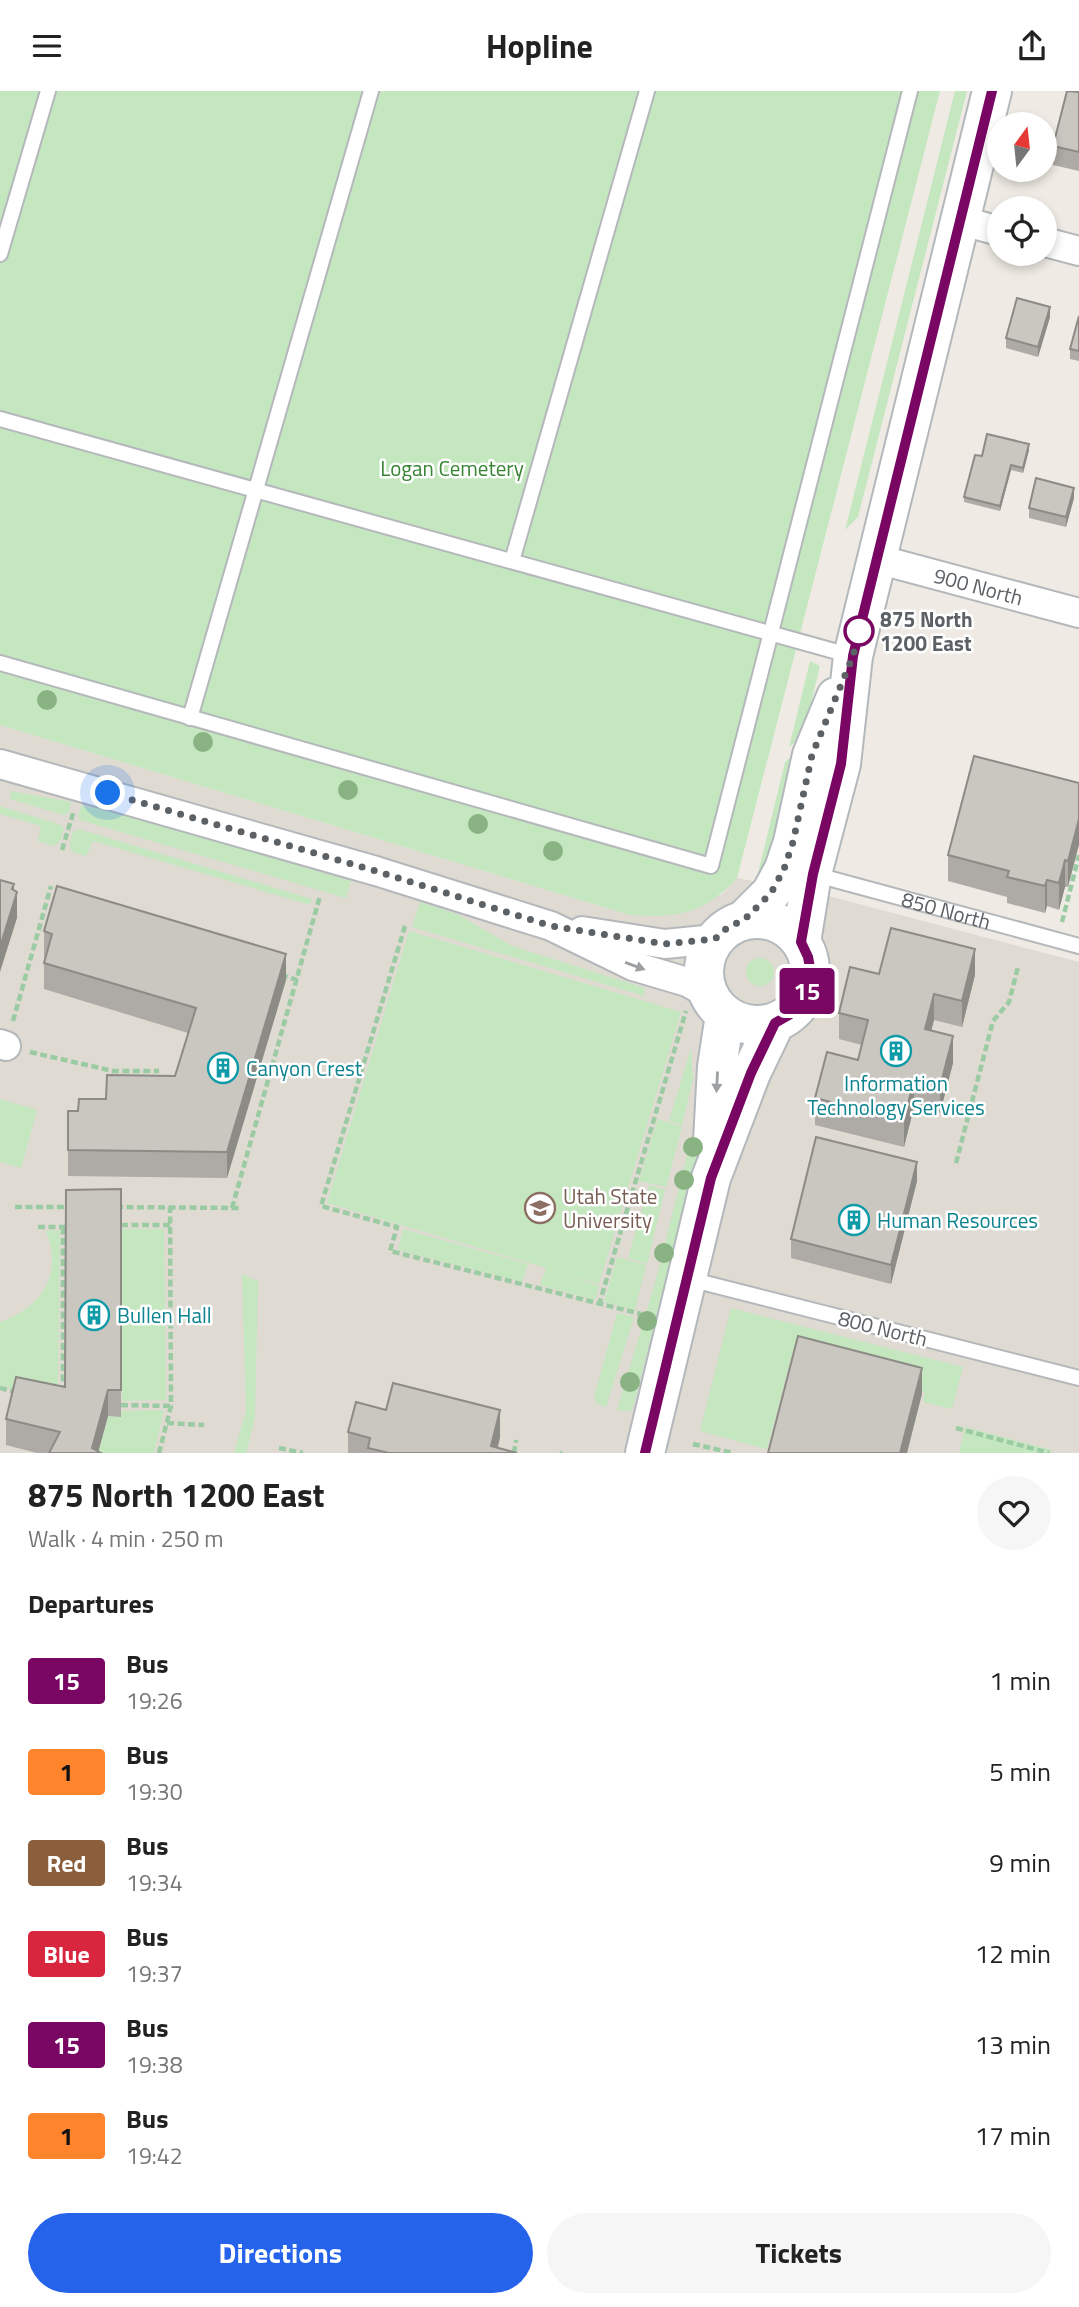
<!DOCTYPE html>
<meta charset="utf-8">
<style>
body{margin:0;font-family:"Titillium Web",sans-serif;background:#f6f6f6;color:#222;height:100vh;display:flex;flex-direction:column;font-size:26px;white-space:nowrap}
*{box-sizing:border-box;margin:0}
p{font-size:23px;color:#767676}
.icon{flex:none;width:38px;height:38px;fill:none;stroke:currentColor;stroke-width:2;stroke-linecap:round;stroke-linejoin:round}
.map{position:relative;height:1362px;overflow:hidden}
.panel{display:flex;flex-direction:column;background:#fff;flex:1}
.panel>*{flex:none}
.badge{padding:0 14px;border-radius:5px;font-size:24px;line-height:46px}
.needle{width:46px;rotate:15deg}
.controls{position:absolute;left:987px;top:21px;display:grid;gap:14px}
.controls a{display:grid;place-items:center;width:70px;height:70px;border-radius:50%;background:#fff;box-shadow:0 4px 10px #0003;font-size:35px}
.you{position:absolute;width:35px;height:35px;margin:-18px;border:5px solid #fff;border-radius:50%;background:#1a73e8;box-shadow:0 0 0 10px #1a73e833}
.map>.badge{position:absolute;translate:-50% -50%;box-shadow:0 0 0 4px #fff}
h2{padding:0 28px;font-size:26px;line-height:63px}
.round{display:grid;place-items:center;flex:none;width:74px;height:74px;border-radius:37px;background:#f6f6f6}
.summary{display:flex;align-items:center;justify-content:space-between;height:119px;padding:0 28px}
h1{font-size:33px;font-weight:700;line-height:52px}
.cta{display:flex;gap:14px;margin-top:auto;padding:14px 28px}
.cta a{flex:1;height:80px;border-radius:42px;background:#2563eb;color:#fff;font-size:28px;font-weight:700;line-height:80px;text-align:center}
.cta a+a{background:#f6f6f6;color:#222}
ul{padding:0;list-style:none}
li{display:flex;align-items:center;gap:21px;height:91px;padding:0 28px}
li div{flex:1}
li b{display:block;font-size:26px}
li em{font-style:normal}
li .badge{min-width:77px;font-weight:700;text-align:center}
header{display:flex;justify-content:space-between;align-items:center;height:91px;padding:0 28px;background:#fff;font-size:32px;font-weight:700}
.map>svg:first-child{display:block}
</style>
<header><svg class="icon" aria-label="menu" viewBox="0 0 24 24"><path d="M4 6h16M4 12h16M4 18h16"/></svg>Hopline<svg class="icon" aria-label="share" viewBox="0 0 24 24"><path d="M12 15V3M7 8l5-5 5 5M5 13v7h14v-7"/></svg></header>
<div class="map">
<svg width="1079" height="1362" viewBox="0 0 1079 1362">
<rect width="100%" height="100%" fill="#efebe4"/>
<path fill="#dfdad2" d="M 0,634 L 630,824 L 721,804 L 737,787 L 817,802 L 1079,871 L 1079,1362 L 0,1362 Z"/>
<path fill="#c4e7c0" d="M 0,0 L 940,0 L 737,787 C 704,823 677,827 630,824 L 0,634 Z
M 955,0 L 967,0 L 858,426 L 845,439 Z
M 810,570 L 820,575 L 803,645 L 789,656 Z
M 800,658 L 784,741 L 754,799 L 785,671 Z
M 11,700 L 71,711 L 69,721 L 64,724 L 10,708 Z
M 0,715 L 61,734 L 64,738 L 60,750 L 54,755 L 38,750 L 41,735 L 0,723 Z
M 81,715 L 110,719 L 351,790 L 346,807 L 80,729 L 78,725 Z
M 79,738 L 312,808 L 310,814 L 93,750 L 86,765 L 71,760 L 70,752 L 73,741 Z
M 420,811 L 457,823 L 512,855 L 645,897 L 644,905 L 412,836 Z
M 409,840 L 681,921 L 599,1193 L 575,1186 L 599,1195 L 595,1209 L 540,1194 L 546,1177 L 327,1112 Z
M746 881a14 14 0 1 1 28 0a14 14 0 1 1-28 0Z
M 691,957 L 693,988 L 682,1034 L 669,1030 Z
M 704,997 L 700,1046 L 691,1090 L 632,1320 L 617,1319 L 655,1192 Z
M 0,1008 L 37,1019 L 21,1077 L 0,1071 Z
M 658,1028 L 682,1036 L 666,1096 L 639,1090 Z
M 649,1094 L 665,1099 L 647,1173 L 628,1167 Z
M 121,1138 L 164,1138 L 166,1309 L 122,1310 Z
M 403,1138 L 528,1173 L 522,1191 L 398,1159 Z
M 60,1139 L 58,1295 L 26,1287 L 22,1300 L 0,1294 L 0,1231 C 41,1217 64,1183 46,1140 Z
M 617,1166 L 646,1174 L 635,1219 L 604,1211 Z
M 242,1183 L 258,1190 L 255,1327 L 246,1362 L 234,1362 L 246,1320 Z
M 731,1217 L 963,1276 L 952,1318 L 923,1311 L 925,1301 L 791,1267 L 767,1358 L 700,1340 Z
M 617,1222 L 634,1226 L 606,1316 L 598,1313 L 594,1307 Z
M 164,1319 L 154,1362 L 98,1362 L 108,1325 L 121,1326 L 121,1320 Z
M 965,1336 L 1052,1359 L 1051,1362 L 959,1362 Z"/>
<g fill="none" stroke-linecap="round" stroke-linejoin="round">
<g stroke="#b5b8bb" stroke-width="18">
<g id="lane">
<path d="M 0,163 L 48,0"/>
<path d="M 0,328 L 852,565"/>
<path d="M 512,470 L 647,0"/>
<path d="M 0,572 L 711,775 L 910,0"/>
<path d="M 190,627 L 371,0"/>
<path id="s1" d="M 813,783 L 1079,855"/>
<path d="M 689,1188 L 1079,1287"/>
</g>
</g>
<g stroke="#b5b8bb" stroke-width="32">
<g id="street">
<path d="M 959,129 L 999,140"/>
<path d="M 1045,151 L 1079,160"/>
<path id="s2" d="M 877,468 L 1079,522"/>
<path d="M 0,673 L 376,780 L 551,835 L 633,875 L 687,891 L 707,902"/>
<path d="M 582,840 L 665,853 L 715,848"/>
<path d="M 0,953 L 6,955"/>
</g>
</g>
<g stroke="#b3b8bc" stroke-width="42">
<path id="secondary" d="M704 881a53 53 0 1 1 106 0a53 53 0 1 1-106 0Z
M 744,829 L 771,802 L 784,778 L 793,751 L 812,664 L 836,606
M 801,851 L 812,783 L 841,673 L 853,565 L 992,0
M 713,1050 L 717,976 L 725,924
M 645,1362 L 711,1087 L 751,982 L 775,932"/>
</g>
<path stroke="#9acba3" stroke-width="4.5" stroke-dasharray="7 3.5" stroke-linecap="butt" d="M 62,759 L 74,719
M 1062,831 L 1079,764
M 405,835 L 321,1115 L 397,1136 L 390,1160 L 641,1223
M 281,884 L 297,889
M 13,930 L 51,795
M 30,961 L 113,980 L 159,980
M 956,1072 L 993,930 L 1009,911 L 1018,876
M 15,1116 L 69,1116
M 116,1116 L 242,1117
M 232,1117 L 320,805
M 121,1134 L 170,1134
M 38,1136 L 65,1136
M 599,1214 L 686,920
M 0,1297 L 16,1301
M 63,1301 L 63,1136
M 121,1314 L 171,1315
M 167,1332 L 204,1334
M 956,1337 L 1049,1362
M 693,1353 L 733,1362
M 279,1357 L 303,1362
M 159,1362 L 171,1315 L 170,1116
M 514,1362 L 516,1349
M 561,1362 L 562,1361"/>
<use href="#lane" stroke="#fff" stroke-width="14"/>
<use href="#street" stroke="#fff" stroke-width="28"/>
<use href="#secondary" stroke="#fff" stroke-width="38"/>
</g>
<g fill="#8ab383">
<circle cx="47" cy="609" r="10"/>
<circle cx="203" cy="651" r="10"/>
<circle cx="348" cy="699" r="10"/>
<circle cx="478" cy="733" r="10"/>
<circle cx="553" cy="760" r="10"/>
<circle cx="693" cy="1056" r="10"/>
<circle cx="684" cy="1089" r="10"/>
<circle cx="664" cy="1162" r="10"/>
<circle cx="647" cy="1230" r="10"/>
<circle cx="630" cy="1291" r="10"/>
</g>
<path fill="#aeaaa5" d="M 1079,1 L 1079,80 L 1053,74 L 1053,55 Z
M 1079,225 L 1079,270 L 1070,268 L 1070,258 Z
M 1050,226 L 1038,266 L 1006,257 L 1006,247 Z
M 1029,359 L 1023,382 L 1011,379 L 1000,420 L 964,411 L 964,406 L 982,365 Z
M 1074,407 L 1066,436 L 1029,427 L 1029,417 Z
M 1079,692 L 1068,796 L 1065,796 L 1059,819 L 1047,815 L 1045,822 L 1007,812 L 1007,806 L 948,790 L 948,764 Z
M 44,840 L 286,889 L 227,1087 L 68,1085 L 68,1020 L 78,1020 L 106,1008 L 175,985 L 188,942 L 44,898 L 44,872 L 45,867 L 44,867 Z
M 975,884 L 962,936 L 934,929 L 931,940 L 953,972 L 940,1022 L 914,1016 L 904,1056 L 815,1034 L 815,1007 L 858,969 L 862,954 L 839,948 L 839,922 Z
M 917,1090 L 891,1193 L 791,1167 L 791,1148 Z
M 121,1098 L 121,1326 L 108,1325 L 98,1361 L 101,1362 L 37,1362 L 6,1354 L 6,1328 L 65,1296 Z
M 348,1341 L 500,1346 L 498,1357 L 517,1362 L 348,1362 Z"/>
<path fill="#8d8b86" d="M 1050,216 L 1050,226 L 1038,266 L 1038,256 Z
M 1029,353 L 1029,359 L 1023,382 L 1023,377 Z
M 1011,374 L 1011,379 L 1000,420 L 1000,415 Z
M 1074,397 L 1074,407 L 1066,436 L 1066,426 Z
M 1079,716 L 1079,754 L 1068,796 L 1068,770 Z
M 1065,769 L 1065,796 L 1059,819 L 1059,792 Z
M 1047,789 L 1047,815 L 1045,822 L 1045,795 Z
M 14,793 L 14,811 L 17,801 L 17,827 L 0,881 L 0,894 L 0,856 L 12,798 Z
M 975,858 L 975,884 L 962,936 L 962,910 Z
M 286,863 L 286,889 L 227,1087 L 227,1061 Z
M 934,903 L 934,929 L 925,964 L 925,938 Z
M 953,945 L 953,972 L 940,1022 L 940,996 Z
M 914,989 L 914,1016 L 904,1056 L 904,1029 Z
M 917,1071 L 917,1090 L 891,1193 L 891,1174 Z
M 922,1277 L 922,1303 L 907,1362 L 900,1362 Z
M 108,1299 L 108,1325 L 98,1362 L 92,1357 Z
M 500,1319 L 500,1346 L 496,1362 L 491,1355 Z"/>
<path fill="#cac6c0" stroke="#8d8b86" stroke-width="2" d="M 1067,0 L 1079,1 L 1079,61 L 1053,55 Z
M 1017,207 L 1050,216 L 1038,256 L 1006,247 Z
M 1079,225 L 1079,260 L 1070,258 Z
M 987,343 L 1029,353 L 1023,377 L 1011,374 L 1000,415 L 964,406 L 975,364 L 982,365 Z
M 1036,387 L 1074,397 L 1066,426 L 1029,417 Z
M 974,665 L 1079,692 L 1079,728 L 1068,770 L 1065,769 L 1059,792 L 1047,789 L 1045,795 L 1007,786 L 1009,780 L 948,764 Z
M 0,789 L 14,793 L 12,798 L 17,801 L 0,856 Z
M 57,795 L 286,863 L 227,1061 L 68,1059 L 68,1020 L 78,1020 L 79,1008 L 106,1008 L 107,984 L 175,985 L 196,917 L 44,872 L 52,843 L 44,840 Z
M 891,837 L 975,858 L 962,910 L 934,903 L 925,938 L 953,945 L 940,996 L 914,989 L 904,1029 L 815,1007 L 827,961 L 858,969 L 868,929 L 839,922 L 850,876 L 879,883 Z
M 816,1046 L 917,1071 L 891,1174 L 791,1148 Z
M 121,1098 L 121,1299 L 108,1299 L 92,1357 L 101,1362 L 49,1362 L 60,1341 L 6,1328 L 16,1286 L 65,1296 L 66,1099 Z
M 798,1245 L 922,1277 L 900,1362 L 768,1362 Z
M 393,1292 L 500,1319 L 491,1355 L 517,1362 L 389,1362 L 368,1357 L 370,1347 L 348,1341 L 356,1311 L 386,1319 Z"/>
<defs><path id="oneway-solid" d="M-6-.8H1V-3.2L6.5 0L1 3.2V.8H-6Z" transform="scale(1.75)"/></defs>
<g fill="#9da0a3">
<use href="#oneway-solid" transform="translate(635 875) rotate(20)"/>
<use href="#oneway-solid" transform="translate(717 991) rotate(93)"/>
</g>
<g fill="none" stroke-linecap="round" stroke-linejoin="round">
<g stroke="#fff" stroke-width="16">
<path id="line" d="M 645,1362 L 711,1087 L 751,982 L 775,932 L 789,924 L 801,912 L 808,898 L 811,882 L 808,866 L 801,851 L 813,783 L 841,673 L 853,565 L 992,0"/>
</g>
<use href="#line" stroke="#780662" stroke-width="10"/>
<path stroke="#5c6165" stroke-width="7" stroke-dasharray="0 12.6" d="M 108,702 L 376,780 L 551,835 L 665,853 L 715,848 L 728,836 L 744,829 L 771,802 L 784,778 L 793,751 L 812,664 L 853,565 L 859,540"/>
</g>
<defs>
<g id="building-ring" transform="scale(1.575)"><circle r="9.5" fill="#fff" stroke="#0f9aa8" stroke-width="1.5"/><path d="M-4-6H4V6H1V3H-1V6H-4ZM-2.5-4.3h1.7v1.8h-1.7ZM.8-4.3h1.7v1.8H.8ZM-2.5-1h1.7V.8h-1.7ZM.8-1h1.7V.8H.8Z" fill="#0f9aa8"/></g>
<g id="university-ring" transform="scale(1.575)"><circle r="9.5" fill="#fff" stroke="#8d6e63" stroke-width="1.5"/><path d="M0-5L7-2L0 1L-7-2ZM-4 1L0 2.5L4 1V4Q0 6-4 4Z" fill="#8d6e63"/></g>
</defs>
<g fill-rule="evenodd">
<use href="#building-ring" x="896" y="960"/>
<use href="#building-ring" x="223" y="977"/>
<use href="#university-ring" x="540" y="1117"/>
<use href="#building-ring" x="854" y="1129"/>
<use href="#building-ring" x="94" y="1224"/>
</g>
<circle fill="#fff" stroke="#780662" stroke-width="3.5" cx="859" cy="540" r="14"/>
<g text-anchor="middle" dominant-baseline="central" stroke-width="5" stroke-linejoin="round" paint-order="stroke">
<g font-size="21" fill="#378533" stroke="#fff">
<text x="452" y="377">Logan Cemetery</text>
</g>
<g font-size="21" fill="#5c6165" stroke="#fff">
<text stroke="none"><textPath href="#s2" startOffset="105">900 North</textPath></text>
<text stroke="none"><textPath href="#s1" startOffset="138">850 North</textPath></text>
<text transform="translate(883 1237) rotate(14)">800 North</text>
</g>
<g font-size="21" font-weight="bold" fill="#5c6165" stroke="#fff" text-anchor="start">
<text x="880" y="528">875 North<tspan x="880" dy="24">1200 East</tspan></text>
</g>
<g font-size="21" fill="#0d838f" stroke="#fff" text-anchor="start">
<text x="246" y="977">Canyon Crest</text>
<text x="896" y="992" text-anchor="middle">Information<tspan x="896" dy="24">Technology Services</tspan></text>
<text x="877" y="1129">Human Resources</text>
<text x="117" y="1224">Bullen Hall</text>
</g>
<g font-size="21" fill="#785e54" stroke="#fff" text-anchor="start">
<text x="563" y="1105">Utah State<tspan x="563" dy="24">University</tspan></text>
</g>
</g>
</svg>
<div class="controls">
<a><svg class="needle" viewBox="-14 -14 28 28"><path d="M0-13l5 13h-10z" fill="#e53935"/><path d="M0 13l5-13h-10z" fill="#767676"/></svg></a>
<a><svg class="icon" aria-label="locate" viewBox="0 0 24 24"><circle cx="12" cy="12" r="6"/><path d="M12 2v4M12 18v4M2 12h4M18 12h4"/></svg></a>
</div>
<div class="you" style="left:108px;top:702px"></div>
<b class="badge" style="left:807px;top:900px;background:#780662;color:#fff">15</b>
</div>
<section class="panel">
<div class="summary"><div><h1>875 North 1200 East</h1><p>Walk · 4 min · 250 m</p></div><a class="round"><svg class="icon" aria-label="heart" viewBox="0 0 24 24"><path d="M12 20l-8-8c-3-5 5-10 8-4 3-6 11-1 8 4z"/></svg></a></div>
<h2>Departures</h2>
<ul>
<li><span class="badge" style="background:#780662;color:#fff">15</span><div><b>Bus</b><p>19:26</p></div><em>1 min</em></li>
<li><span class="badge" style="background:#ff842c;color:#111">1</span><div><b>Bus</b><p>19:30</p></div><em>5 min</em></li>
<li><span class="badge" style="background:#8b5e3c;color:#fff">Red</span><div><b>Bus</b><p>19:34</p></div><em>9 min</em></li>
<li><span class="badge" style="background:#d7263d;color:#fff">Blue</span><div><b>Bus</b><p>19:37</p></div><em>12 min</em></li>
<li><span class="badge" style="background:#780662;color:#fff">15</span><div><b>Bus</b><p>19:38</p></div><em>13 min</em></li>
<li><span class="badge" style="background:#ff842c;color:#111">1</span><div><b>Bus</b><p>19:42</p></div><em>17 min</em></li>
</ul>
<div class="cta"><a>Directions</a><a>Tickets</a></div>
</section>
